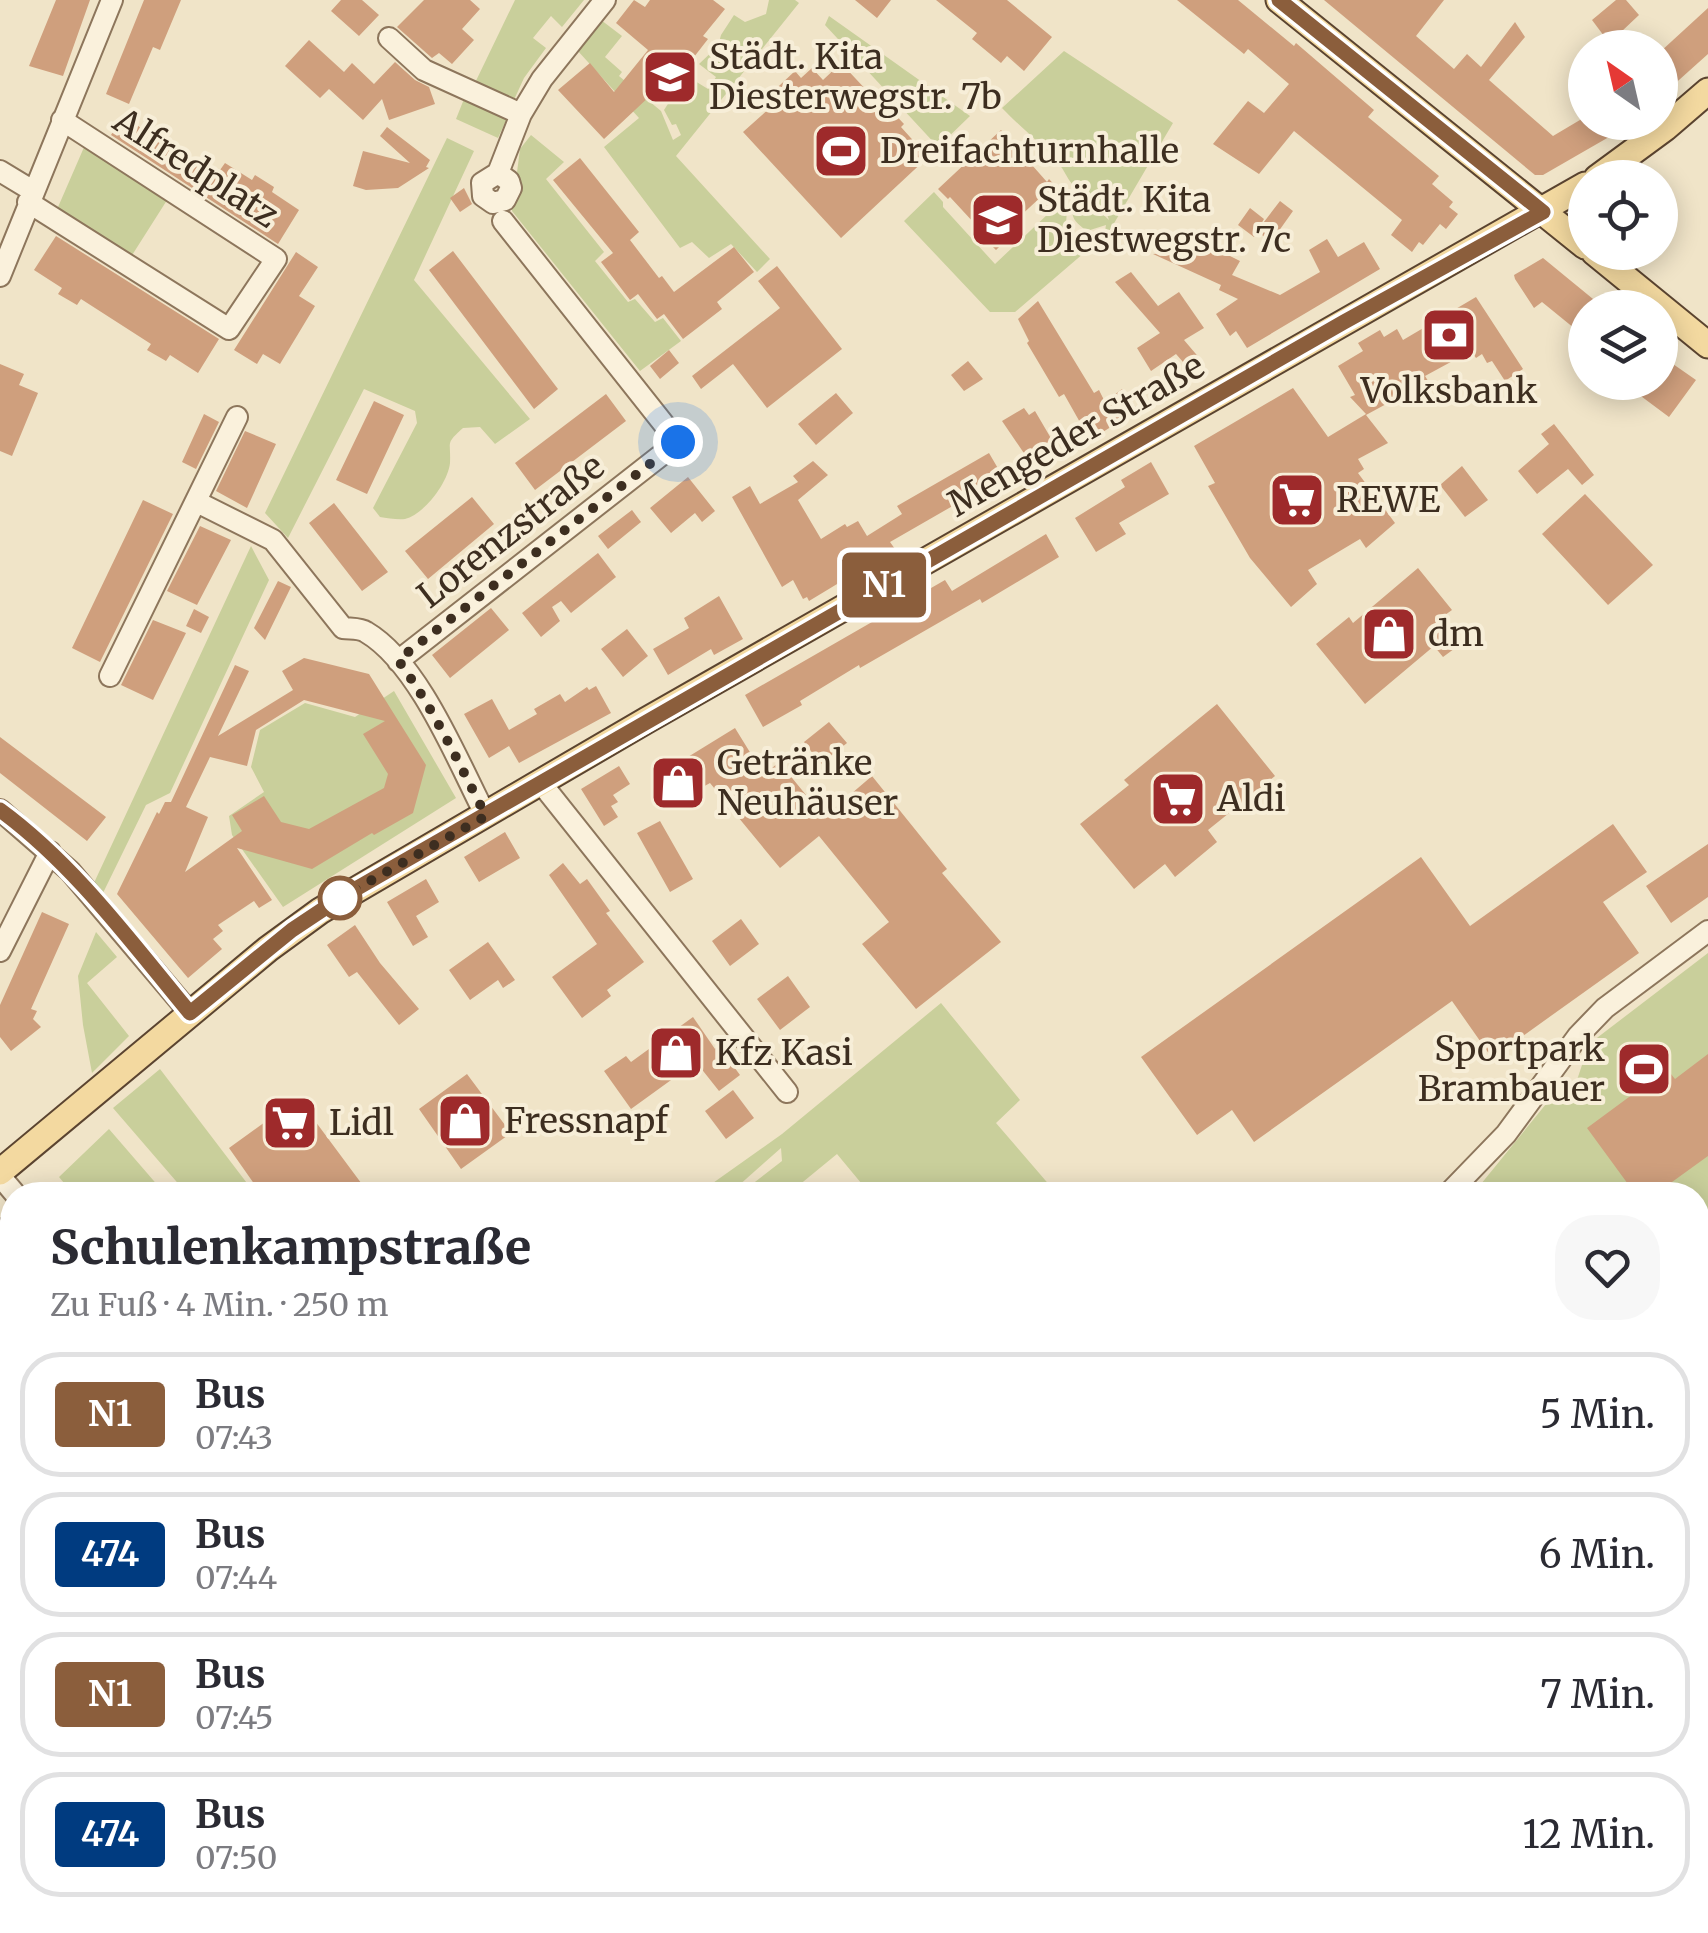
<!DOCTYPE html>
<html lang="de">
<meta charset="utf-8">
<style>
body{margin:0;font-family:Merriweather,serif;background:#f7f7f7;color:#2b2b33;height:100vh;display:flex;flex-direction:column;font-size:38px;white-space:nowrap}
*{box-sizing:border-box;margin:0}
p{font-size:32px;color:#7c7c81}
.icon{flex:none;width:55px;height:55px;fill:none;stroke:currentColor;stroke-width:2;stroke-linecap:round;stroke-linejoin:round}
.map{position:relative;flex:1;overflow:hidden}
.panel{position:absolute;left:0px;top:1182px;width:1710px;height:752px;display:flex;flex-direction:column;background:#fff;border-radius:40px 40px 0 0;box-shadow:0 5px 25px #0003}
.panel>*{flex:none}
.badge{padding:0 20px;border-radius:8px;font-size:35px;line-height:65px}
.needle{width:65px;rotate:326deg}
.fabs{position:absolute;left:1568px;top:30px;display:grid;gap:20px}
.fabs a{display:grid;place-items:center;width:110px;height:110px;border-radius:50%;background:#fff;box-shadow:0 5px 25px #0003;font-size:50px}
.you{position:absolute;width:50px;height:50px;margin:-25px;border:8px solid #fff;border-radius:50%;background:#1a73e8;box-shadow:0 0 0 15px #1a73e833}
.map>.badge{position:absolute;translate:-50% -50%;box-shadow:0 0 0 5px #fff}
.round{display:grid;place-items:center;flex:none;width:105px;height:105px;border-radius:40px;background:#f7f7f7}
.headline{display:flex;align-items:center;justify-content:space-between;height:170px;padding:0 50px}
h1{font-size:48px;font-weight:800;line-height:75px}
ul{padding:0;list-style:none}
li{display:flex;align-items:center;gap:30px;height:125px;margin:0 20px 15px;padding:0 30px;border:5px solid #e1e1e2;border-radius:40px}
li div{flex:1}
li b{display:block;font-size:38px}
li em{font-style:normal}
li .badge{min-width:110px;font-weight:700;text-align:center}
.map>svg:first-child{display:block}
</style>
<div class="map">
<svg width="1708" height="1933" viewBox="0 0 1708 1933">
<rect width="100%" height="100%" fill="#f0e4c8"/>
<path fill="#c9cf9b" d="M 515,0 L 584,0 L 562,27 L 551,16 L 533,38 L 546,48 L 524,78 L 513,102 L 473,87 Z
M 769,0 L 795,0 L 799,3 L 676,156 L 770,259 L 757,272 L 731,244 L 709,258 L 692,242 L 680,248 L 604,147 L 639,118 L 577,50 L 601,20 L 622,36 L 605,57 L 622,72 L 619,76 L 661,111 L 673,140 L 681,135 L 676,124 L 672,125 L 664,110 C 674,95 680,80 690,67 L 694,70 L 695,81 L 708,89 L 716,77 L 699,64 L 718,46 L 721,35 L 734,15 L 745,22 L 766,14 Z
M 829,16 L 970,116 L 938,147 L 825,25 Z
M 1064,51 L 1173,123 L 1103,242 L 1106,225 L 1087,231 C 1075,222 1070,218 1073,203 L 1080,200 L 1086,207 L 1094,206 L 1109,220 C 1104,200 1082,196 1072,184 C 1067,178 1064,170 1059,164 C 1044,146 1019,126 1002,108 Z
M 464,99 L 508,116 L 498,138 L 456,119 Z
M 531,135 L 564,162 L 546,179 L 604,252 L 595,261 L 628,302 L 635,299 L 655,322 L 663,318 L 681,341 L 640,371 L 512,211 L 520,149 Z
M 447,138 L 474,151 L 414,280 L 530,419 L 495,444 L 480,427 L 463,428 C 445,444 451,441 450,463 C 448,482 425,514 405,519 C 398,520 387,518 380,517 L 373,508 L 417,423 L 415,411 L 364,389 L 288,538 L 265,513 Z
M 85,145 L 169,197 L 129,260 L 55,214 Z
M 934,192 L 943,202 L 943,207 L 995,264 L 1068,195 L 1066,224 L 1091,247 L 1015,312 L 990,312 L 904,221 Z
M 251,546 L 269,580 L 170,793 L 146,805 L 103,893 L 93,885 Z
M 394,691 L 456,798 L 283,907 L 232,835 L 229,816 L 264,792 L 251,767 L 260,730 L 305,703 L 355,717 Z
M 96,932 L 117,957 L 87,983 L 129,1036 L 92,1073 L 83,1025 L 78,976 Z
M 1708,953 L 1708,1216 L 1698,1222 L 1698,1195 L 1472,1195 L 1555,1093 L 1572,1095 L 1589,1044 Z
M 941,1003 L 1020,1100 L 996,1123 L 1058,1195 L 871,1195 L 837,1154 L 787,1195 L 738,1195 L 782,1161 L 781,1148 L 728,1195 L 696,1195 L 782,1134 Z
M 160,1069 L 256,1195 L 188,1195 L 113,1108 Z
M 109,1129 L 166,1195 L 74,1195 L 59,1177 Z
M 571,1922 L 805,1922 L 814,1933 L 674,1933 L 670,1928 L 663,1933 L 558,1933 Z
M 818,1923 L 886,1923 L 896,1933 L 827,1933 Z"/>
<path fill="#cf9f7d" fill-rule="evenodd" d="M 56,0 L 90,0 L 63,76 L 29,66 Z
M 144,0 L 181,0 L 160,50 L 153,47 L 129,104 L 106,94 Z
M 341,0 L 362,0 L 379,15 L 359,36 L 331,11 Z
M 424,0 L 470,0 L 480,9 L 462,29 L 474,40 L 452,64 L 439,53 L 432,58 L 397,27 Z
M 634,0 L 645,7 L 650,0 L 713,0 L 725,9 L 703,36 L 708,39 L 659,102 L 651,95 L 604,139 L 558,90 L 590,63 L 614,92 L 648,50 L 616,23 Z
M 855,0 L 891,0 L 877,18 Z
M 936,0 L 1007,0 L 1052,37 L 1024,71 L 1007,56 L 1001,63 L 972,39 L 977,33 Z
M 1177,0 L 1238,0 L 1294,46 L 1296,43 L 1374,110 L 1368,117 L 1439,176 L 1432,184 L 1453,202 L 1449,207 L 1458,214 L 1446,229 L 1440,224 L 1423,245 L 1419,242 L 1412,252 L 1391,235 L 1402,220 L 1294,131 L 1259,174 L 1213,144 L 1248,101 L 1264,113 L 1289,84 L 1248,49 L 1244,54 Z
M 1324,0 L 1444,0 L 1416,36 L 1454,69 L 1467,54 L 1481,67 L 1515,22 L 1525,37 L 1489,80 L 1553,136 L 1585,117 L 1585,122 L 1635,122 L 1543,175 L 1535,175 Z
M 1616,0 L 1626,0 L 1639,15 L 1621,32 L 1634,48 L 1591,48 L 1604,36 L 1592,20 Z
M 1708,8 L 1708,54 L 1660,97 L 1660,52 Z
M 309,40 L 344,72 L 352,63 L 374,84 L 395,62 L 415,80 L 429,87 L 435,104 L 389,120 L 382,99 L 363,120 L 329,89 L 320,98 L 285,66 Z
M 841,63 L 885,110 L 888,107 L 904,124 L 901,127 L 928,157 L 841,238 L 743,132 L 772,106 L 765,99 L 795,71 L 801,78 L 812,68 L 823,80 Z
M 123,116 L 215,177 L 225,163 L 252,180 L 255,175 L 274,187 L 272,192 L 299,210 L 278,244 L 111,135 Z
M 387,127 L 430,160 L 426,167 L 429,168 L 398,188 L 366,190 L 353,186 L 363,151 L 410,163 L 380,136 Z
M 1001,130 L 1047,182 L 1049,179 L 1060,191 L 1049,201 L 1044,194 L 1001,234 L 1006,240 L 996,250 L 985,239 L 987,237 L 950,197 L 948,199 L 938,189 Z
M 580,158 L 639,232 L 630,240 L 659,278 L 662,276 L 674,292 L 734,247 L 754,272 L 717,302 L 722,309 L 683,339 L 664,314 L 657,319 L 638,294 L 630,300 L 601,262 L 613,253 L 553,180 Z
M 464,188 L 472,204 L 460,212 L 450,198 Z
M 1280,201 L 1293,211 L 1271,242 L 1257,231 L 1254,237 L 1238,225 L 1250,208 L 1264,219 L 1257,231 Z
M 56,236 L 219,339 L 198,373 L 170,355 L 166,361 L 147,350 L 151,344 L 81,299 L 77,305 L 58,294 L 62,288 L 34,270 Z
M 1327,239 L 1338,257 L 1364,242 L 1380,269 L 1247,348 L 1236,331 L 1230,336 L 1216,314 L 1238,299 L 1219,290 L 1221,285 L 1153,254 L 1200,251 L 1204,243 L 1240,261 L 1232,275 L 1280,295 L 1320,272 L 1309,250 Z
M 453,251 L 558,389 L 534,409 L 429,270 Z
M 296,252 L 318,267 L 299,296 L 315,306 L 280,364 L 263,354 L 257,364 L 234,350 Z
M 1543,258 L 1604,308 L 1585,308 L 1585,337 L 1542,302 L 1534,308 L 1515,279 L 1514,275 Z
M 777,266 L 842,349 L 767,408 L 733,364 L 701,389 L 692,376 L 780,308 L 758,281 Z
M 1131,272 L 1158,306 L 1179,292 L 1204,328 L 1184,340 L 1201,360 L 1190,370 L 1176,354 L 1151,371 L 1137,348 L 1160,333 L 1115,282 Z
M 1476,297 L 1523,369 L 1505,381 L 1492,361 L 1487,363 L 1482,354 L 1476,358 L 1471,351 L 1425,376 L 1430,384 L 1414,393 L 1412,390 L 1366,415 L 1388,443 L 1358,459 L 1364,469 L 1358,473 L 1395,523 L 1366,548 L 1360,539 L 1308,570 L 1317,584 L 1291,607 L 1250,558 L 1208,486 L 1215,483 L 1194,446 L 1293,388 L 1328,437 L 1366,414 L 1350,397 L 1355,395 L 1338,366 L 1363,351 L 1358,343 L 1380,330 L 1384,337 L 1397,329 L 1403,340 Z
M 1038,301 L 1094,393 L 1099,390 L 1105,402 L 1122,389 L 1138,410 L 1090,440 L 1064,394 L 1059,397 L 1027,343 L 1029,341 L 1018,319 Z
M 669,350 L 679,363 L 660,379 L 650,366 Z
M 1660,355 L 1696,380 L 1669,417 L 1622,382 L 1660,382 Z
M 968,361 L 983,379 L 964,391 L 951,375 Z
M 0,364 L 24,374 L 19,385 L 38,393 L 12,456 L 0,451 Z
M 836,393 L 853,413 L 816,445 L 798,424 Z
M 606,394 L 626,421 L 535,490 L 515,463 Z
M 374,401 L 404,415 L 367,494 L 336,480 Z
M 1024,408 L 1029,415 L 1035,411 L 1059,452 L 1043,466 L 1034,468 L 1002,421 Z
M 204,414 L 219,422 L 196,469 L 182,462 Z
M 1554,424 L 1594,475 L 1582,485 L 1568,469 L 1537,494 L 1518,471 L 1549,444 L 1541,434 Z
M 245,431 L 276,444 L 247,508 L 216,491 Z
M 989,453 L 1003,477 L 890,542 L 895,549 L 809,601 L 807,597 L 803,599 L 793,580 L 782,587 L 732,497 L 750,486 L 760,504 L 798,482 L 793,476 L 813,461 L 828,475 L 798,500 L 821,539 L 845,524 L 847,527 L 858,521 L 867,536 L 902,514 L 897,506 Z
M 1151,462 L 1169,494 L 1119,523 L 1126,534 L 1096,552 L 1075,518 L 1125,487 L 1121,480 Z
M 1462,466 L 1488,500 L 1465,517 L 1440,485 Z
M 688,477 L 715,511 L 702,522 L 695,513 L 671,533 L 650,508 Z
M 1585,494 L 1653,565 L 1608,605 L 1542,534 Z
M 472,497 L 494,524 L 428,579 L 405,551 Z
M 143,500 L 173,514 L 100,662 L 72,648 Z
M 334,503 L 388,572 L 362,591 L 309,523 Z
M 632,510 L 641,522 L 608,549 L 598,536 Z
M 200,526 L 231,540 L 197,605 L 167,591 Z
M 1046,534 L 1059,557 L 982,603 L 980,599 L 860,668 L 859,665 L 800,701 L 802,705 L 763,727 L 745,695 L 945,580 L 952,591 Z
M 598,553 L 616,577 L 571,613 L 561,601 L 552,607 L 560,621 L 541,637 L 522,613 Z
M 1418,568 L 1452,610 L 1438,620 L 1458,646 L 1443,657 L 1434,646 L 1365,704 L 1316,644 L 1349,617 L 1353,623 Z
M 278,581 L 291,587 L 265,640 L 254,628 Z
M 719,596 L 743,639 L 714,655 L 711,649 L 668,675 L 653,649 L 689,628 L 684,618 Z
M 491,608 L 509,630 L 450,678 L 432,655 Z
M 194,609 L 209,617 L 201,633 L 186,626 Z
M 153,620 L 186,633 L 153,700 L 121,685 Z
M 627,629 L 648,656 L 623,677 L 601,649 Z
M 304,658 L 369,674 L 426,765 L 413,813 L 374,835 L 372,833 L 312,869 L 237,848 L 272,900 L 259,908 L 254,901 L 218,925 L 223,931 L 213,939 L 222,949 L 188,978 L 117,894 L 157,812 L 159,814 L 165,802 L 171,802 L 235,665 L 249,671 L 218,736 L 293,690 L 282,671 ZM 304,700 L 385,721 L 363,734 L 388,774 L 384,788 L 309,829 L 281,822 L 264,796 L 232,815 L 242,831 L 185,872 L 208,817 L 186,807 L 210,757 L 247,766 L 256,730 Z
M 596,686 L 611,713 L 519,763 L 509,746 L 489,758 L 464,714 L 492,699 L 509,730 L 537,714 L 534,709 L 560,694 L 565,702 L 587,687 L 589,690 Z
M 1217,704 L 1275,776 L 1208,830 L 1217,842 L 1175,877 L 1165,864 L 1134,889 L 1080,824 L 1129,785 L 1124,780 Z
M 829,722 L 847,743 L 821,764 L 804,742 Z
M 735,728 L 764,775 L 779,762 L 824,817 L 872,776 L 947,869 L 942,873 L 1001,942 L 916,1009 L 862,944 L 889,922 L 819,836 L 780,868 L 710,783 L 672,804 L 657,776 Z
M 0,737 L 106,817 L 87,841 L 0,773 Z
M 619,766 L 630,784 L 613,795 L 618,802 L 611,806 L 618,817 L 604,826 L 581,789 Z
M 660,821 L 693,879 L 670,892 L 637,833 Z
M 1613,824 L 1647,872 L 1603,902 L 1639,953 L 1492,1058 L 1452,1001 L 1254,1142 L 1232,1110 L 1197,1135 L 1141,1057 L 1421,857 L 1470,926 Z
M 505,832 L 520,858 L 479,882 L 464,857 Z
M 1708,844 L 1708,897 L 1671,923 L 1646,886 Z
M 563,863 L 580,884 L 587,879 L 610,911 L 606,913 L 644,962 L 607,990 L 611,996 L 582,1018 L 552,977 L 597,944 L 549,875 Z
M 426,879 L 439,902 L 416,916 L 428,937 L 413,946 L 387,902 Z
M 42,912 L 69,924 L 31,1009 L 37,1011 L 33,1019 L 41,1027 L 11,1051 L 0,1037 L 0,1005 Z
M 741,919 L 759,944 L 730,966 L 712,941 Z
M 355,925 L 380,963 L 419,1009 L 399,1025 L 357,972 L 349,977 L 327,945 Z
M 488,942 L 515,980 L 503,988 L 498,980 L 470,1000 L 449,970 Z
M 788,976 L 810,1007 L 780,1030 L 757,999 Z
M 693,1017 L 715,1049 L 718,1045 L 740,1075 L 719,1091 L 696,1062 L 631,1109 L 604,1071 L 626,1056 L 631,1062 Z
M 1708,1054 L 1708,1156 L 1654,1195 L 1636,1195 L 1587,1128 L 1667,1069 L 1675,1079 Z
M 467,1074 L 511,1133 L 461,1169 L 419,1109 Z
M 733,1090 L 754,1118 L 726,1139 L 705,1111 Z
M 298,1098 L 370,1195 L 262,1195 L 229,1148 Z"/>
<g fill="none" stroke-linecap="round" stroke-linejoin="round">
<g stroke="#8d765c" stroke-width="24">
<path id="minor" d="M 389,38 L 424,70 L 521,114
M 0,171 L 33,191
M 498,173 L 509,181 L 511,188 L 505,200 L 493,203 L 483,196 L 482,183 L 498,173 L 521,114 L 542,79 L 605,0
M 28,202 L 229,329 L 276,259 L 62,120
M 0,276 L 112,0
M 197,502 L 273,540 L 343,628 C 351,629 360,628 366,632 C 419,663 458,762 486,816
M 398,661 L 678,442 L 503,221
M 110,676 L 237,417
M 541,783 L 787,1092
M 0,810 L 70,871 L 190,1013
M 0,951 L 50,852
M 0,1176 L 16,1195
M 1447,1195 L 1506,1134 L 1578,1036 L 1605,1008 L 1708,931
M 0,1234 L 12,1223
M 0,1512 L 12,1501
M 0,1625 L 12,1641
M 1698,1634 L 1708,1625
M 238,1922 L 247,1933
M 1394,1922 L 1403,1933
M 523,1933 L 536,1922
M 1347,1933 L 1359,1922"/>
</g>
<g stroke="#5b4430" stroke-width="29">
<path id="major" d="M 1279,0 L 1585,246
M 1597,178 L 1665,128 L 1708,91
M 1594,252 L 1708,345
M 0,1172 L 268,949 L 320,911 L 647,720 L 1585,185"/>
</g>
<use href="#minor" stroke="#faf1dc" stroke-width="20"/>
<use href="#major" stroke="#f3d9a0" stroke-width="25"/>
</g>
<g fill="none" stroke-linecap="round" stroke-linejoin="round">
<g stroke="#fff" stroke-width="22">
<path id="line" d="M 0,810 C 75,865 131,942 190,1013 L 292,930 L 340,898 L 1344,322 L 1543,212 L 1279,0"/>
</g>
<use href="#line" stroke="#8b5e3c" stroke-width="15"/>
<path stroke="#3d2e20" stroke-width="10" stroke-dasharray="0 18" d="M 340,898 L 486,816 C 458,762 434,709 398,660 L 678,442"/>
</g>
<defs>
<g id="school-square" transform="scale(2.875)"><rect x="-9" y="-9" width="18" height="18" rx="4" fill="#9e2a2b" stroke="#f7eed8"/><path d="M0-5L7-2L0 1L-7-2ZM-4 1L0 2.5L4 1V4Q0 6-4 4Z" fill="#fff"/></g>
<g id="stadium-square" transform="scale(2.875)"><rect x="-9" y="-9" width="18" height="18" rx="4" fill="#9e2a2b" stroke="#f7eed8"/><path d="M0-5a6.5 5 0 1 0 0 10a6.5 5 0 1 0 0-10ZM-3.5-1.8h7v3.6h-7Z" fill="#fff"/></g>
<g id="bank-square" transform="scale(2.875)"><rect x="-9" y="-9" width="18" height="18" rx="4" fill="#9e2a2b" stroke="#f7eed8"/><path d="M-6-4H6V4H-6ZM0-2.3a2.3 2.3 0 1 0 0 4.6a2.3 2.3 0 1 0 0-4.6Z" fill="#fff"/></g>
<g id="supermarket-square" transform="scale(2.875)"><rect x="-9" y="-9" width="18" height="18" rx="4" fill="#9e2a2b" stroke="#f7eed8"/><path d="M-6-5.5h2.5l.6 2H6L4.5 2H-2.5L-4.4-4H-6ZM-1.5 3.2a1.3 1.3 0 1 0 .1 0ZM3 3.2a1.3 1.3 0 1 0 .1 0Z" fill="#fff"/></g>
<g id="shop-square" transform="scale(2.875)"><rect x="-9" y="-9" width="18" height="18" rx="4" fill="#9e2a2b" stroke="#f7eed8"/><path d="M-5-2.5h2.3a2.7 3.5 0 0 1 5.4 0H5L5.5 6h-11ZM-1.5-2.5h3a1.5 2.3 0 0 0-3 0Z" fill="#fff"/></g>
</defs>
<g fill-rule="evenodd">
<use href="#school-square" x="670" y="77"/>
<use href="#stadium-square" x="841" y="151"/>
<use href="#school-square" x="998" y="220"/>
<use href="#bank-square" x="1449" y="335"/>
<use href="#supermarket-square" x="1297" y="500"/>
<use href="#shop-square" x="1389" y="634"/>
<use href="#shop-square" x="678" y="783"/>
<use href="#supermarket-square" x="1178" y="799"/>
<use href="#shop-square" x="676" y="1053"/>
<use href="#stadium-square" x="1644" y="1069"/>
<use href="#shop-square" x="465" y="1121"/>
<use href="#supermarket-square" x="290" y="1123"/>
</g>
<circle fill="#fff" stroke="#8b5e3c" stroke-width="5" cx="340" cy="898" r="20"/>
<g text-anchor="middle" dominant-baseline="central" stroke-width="8" stroke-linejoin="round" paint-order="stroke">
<g font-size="35" fill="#3d2e20" stroke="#f7eed8" text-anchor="start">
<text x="709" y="57">Städt. Kita<tspan x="709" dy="40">Diesterwegstr. 7b</tspan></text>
<text x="880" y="151">Dreifachturnhalle</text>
<text x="1037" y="200">Städt. Kita<tspan x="1037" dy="40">Diestwegstr. 7c</tspan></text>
<text x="1449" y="391" text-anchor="middle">Volksbank</text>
<text x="1336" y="500">REWE</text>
<text x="1428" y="634">dm</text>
<text x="717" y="763">Getränke<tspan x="717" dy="40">Neuhäuser</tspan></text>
<text x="1217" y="799">Aldi</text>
<text x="1605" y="1049" text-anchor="end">Sportpark<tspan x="1605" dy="40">Brambauer</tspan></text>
<text x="715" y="1053">Kfz Kasi</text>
<text x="504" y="1121">Fressnapf</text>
<text x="329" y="1123">Lidl</text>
</g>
<g font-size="35" fill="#3d2e20" stroke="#f7eed8">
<text transform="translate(196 168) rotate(33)">Alfredplatz</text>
<text transform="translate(1076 435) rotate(-30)">Mengeder Straße</text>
<text transform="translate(511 531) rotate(-38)">Lorenzstraße</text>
</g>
</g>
</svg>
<div class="fabs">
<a><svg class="needle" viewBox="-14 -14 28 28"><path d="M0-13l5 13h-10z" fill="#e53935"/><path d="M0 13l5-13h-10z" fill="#7c7c81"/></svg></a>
<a><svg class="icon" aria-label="locate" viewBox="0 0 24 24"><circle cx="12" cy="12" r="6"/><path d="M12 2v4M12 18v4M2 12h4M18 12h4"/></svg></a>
<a><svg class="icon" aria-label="layers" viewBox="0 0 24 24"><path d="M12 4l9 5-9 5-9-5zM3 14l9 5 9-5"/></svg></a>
</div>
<div class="you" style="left:678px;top:442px"></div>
<b class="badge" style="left:884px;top:585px;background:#8b5e3c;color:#fff">N1</b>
<section class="panel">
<div class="headline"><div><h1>Schulenkampstraße</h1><p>Zu Fuß · 4 Min. · 250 m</p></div><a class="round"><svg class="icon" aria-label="heart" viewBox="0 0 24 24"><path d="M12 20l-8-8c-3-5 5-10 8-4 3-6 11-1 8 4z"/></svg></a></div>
<ul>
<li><span class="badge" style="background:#8b5e3c;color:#fff">N1</span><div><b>Bus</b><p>07:43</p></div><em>5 Min.</em></li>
<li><span class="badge" style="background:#003b80;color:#fff">474</span><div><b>Bus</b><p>07:44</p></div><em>6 Min.</em></li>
<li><span class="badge" style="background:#8b5e3c;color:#fff">N1</span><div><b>Bus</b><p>07:45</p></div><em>7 Min.</em></li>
<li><span class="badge" style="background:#003b80;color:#fff">474</span><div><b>Bus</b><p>07:50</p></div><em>12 Min.</em></li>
</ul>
</section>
</div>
